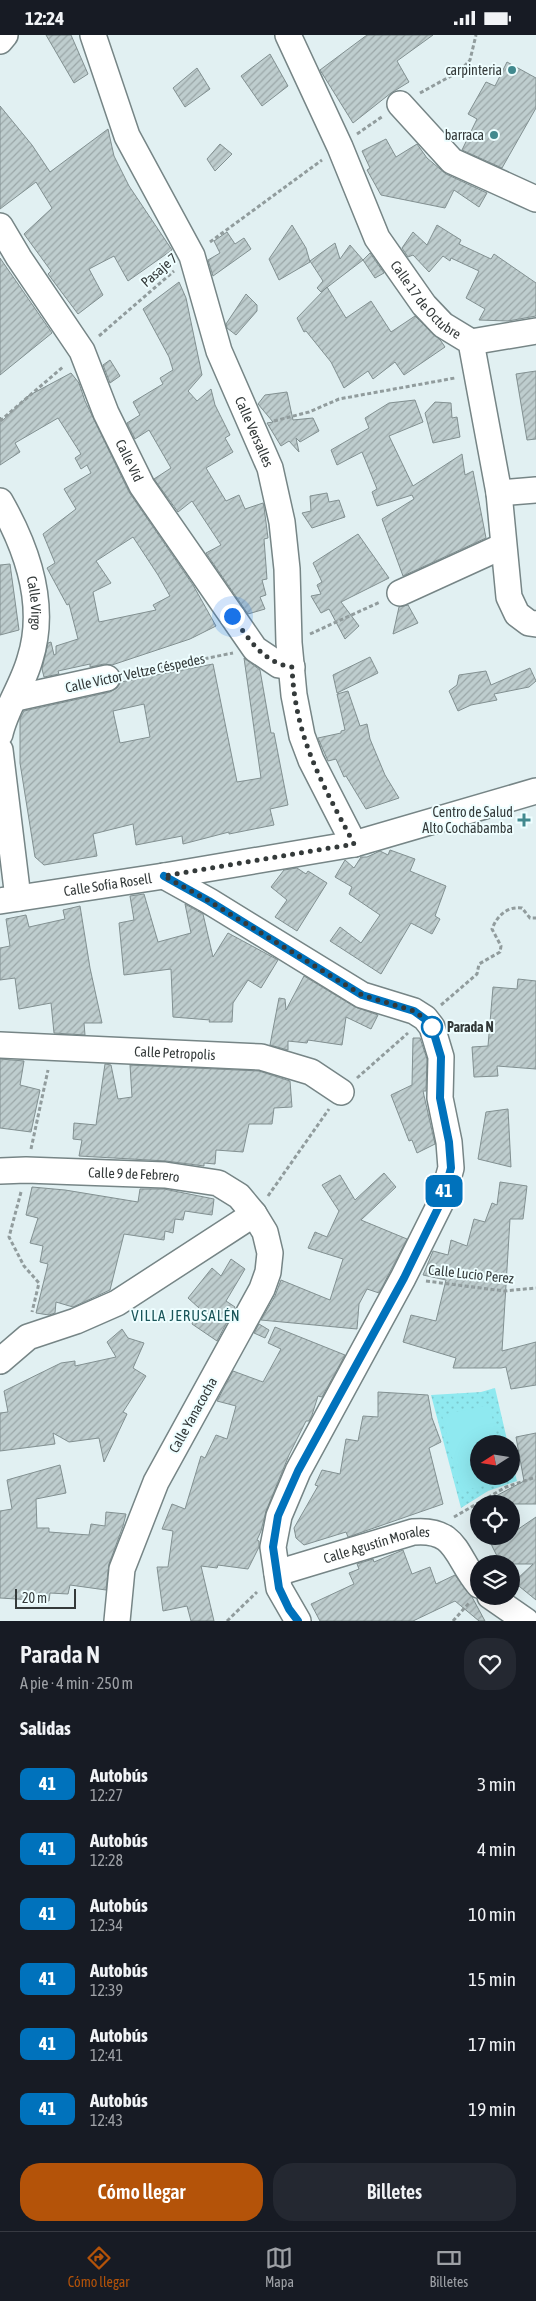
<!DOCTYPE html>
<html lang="es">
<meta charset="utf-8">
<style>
body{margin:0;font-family:"Asap Condensed",sans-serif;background:#242831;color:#f1f3f6;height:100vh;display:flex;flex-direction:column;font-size:19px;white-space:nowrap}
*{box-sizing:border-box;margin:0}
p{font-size:16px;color:#9ea1a6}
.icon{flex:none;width:28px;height:28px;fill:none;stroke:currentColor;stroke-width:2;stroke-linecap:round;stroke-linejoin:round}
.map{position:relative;height:1586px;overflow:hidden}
.side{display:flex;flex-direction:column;background:#171b24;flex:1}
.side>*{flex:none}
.badge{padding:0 10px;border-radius:8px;font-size:18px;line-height:32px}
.needle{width:32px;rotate:258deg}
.controls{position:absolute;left:470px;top:1400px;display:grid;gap:10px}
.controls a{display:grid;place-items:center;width:50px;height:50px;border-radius:50%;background:#171b24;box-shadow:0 5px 20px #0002;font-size:25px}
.scale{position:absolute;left:15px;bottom:12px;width:61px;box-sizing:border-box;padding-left:5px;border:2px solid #343a3a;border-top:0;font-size:14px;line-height:18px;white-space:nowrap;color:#343a3a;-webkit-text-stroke:4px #eefeff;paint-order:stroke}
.you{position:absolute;width:25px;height:25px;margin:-12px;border:4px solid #fff;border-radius:50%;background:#1a73e8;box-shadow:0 0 0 8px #1a73e833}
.map>.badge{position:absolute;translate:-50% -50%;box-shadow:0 0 0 2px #fff}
h2{padding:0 20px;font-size:19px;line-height:45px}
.round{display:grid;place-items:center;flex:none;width:52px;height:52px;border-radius:20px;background:#242831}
.headline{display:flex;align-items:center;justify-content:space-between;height:85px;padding:0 20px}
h1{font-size:24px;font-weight:600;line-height:38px}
.cta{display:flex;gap:10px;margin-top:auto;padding:10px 20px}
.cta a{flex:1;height:58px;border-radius:20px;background:#b45309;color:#fff;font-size:20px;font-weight:600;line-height:58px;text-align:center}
.cta a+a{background:#242831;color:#f1f3f6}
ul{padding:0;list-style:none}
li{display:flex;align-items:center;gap:15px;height:65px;padding:0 20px}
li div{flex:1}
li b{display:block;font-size:19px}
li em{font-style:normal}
li .badge{min-width:55px;font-weight:700;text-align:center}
.status{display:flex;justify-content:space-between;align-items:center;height:35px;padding:0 25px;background:#171b24;direction:ltr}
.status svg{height:14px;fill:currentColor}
.tab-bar{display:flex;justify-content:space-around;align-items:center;height:70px;border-top:1px solid #363941;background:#171b24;font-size:14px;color:#9ea1a6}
.tab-bar a{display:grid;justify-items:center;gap:2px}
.tab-bar .on{color:#b45309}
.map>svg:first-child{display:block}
</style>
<div class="status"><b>12:24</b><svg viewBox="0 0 49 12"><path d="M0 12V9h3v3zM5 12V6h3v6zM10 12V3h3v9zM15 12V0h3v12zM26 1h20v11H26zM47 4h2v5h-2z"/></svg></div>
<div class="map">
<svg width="536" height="1586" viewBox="0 0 536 1586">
<defs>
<pattern id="park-dots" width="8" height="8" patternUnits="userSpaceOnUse" patternTransform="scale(1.25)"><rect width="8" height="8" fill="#8fe9f0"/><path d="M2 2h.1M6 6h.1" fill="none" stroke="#7cc9cf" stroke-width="1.8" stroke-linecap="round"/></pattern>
<pattern id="building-hatch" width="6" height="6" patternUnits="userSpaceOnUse" patternTransform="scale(1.25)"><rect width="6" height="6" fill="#becdce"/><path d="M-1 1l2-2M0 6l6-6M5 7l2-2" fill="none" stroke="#9ba7a8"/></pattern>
</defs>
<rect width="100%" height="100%" fill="#e1f0f2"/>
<path fill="url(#park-dots)" d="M 495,1353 L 508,1409 L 479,1409 L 479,1441 L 511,1441 L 511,1422 L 517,1446 L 488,1456 L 461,1473 L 431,1360 L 481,1357 Z"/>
<path fill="#8fe9f0" d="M 489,1370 L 499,1409 L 479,1409 L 479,1441 L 507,1441 L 508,1446 L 460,1456 L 442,1380 Z"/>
<path fill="url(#building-hatch)" stroke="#829091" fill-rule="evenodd" d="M 46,0 L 71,0 L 88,39 L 74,48 Z
M 367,0 L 433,0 L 397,26 L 409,47 L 391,58 L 353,88 L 320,35 Z
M 270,19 L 288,51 L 262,71 L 241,41 Z
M 507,27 L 536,43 L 536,73 L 502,133 L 462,115 L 477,84 L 468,79 L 486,47 L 495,51 Z
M 197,33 L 210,54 L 185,72 L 173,53 Z
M 0,71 L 32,110 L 50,137 L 108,94 L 114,121 L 129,151 L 172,215 L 128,246 L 114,221 L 89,234 L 103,260 L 78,279 L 48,239 L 51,236 L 24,199 L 52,173 L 36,147 L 0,174 Z
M 386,104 L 396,122 L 417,109 L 427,123 L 446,139 L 487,158 L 479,172 L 454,155 L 445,173 L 381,160 L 367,135 L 370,133 L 362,116 Z
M 220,109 L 232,119 L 215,136 L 207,124 Z
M 292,190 L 306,213 L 310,227 L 279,245 L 269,224 Z
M 437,190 L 461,205 L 459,209 L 491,224 L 494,219 L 536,248 L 536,281 L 508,286 L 479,285 L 485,274 L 466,263 L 479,236 L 451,223 L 450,226 L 443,221 L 429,237 L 413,220 L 408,222 L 402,213 L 413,197 L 427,210 Z
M 227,197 L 235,209 L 244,203 L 251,214 L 213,241 L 208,225 L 220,218 L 214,206 Z
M 335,208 L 340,224 L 350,210 L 363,225 L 321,257 L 317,253 L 323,246 L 310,226 Z
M 370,218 L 384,238 L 375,243 L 363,225 Z
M 0,223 L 52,298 L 0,340 Z
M 179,247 L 186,263 L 202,340 L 188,356 L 197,366 L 211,354 L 215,370 L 230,400 L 225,403 L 233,417 L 206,433 L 226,466 L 239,460 L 245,474 L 263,468 L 264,472 L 268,503 L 264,504 L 267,544 L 262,545 L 266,560 L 260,562 L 265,574 L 248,579 L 206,518 L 221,510 L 192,466 L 178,477 L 154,444 L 171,433 L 149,395 L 135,404 L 127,388 L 140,380 L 133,367 L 163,349 L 160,343 L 173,335 L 169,322 L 143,274 Z
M 327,252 L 346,283 L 371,266 L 391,297 L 415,281 L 441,306 L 445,312 L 404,340 L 395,327 L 373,344 L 368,336 L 344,353 L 331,327 L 306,296 L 304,297 L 297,283 Z
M 246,259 L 257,270 L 257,276 L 236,300 L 227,293 L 226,289 Z
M 110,325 L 120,341 L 110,348 L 103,330 Z
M 536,336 L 536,404 L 527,405 L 516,339 Z
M 71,338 L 79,348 L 85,366 L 129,457 L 193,550 L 216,591 L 190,604 L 112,630 L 104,629 L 90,632 L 90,629 L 58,636 L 59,639 L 44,642 L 42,634 L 48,608 L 51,607 L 54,620 L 56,619 L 56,611 L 78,604 L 69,569 L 67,570 L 47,533 L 55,528 L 43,499 L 76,474 L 64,454 L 91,438 L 87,430 L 81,434 L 75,423 L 81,419 L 58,383 L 15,408 L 20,417 L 0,430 L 0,382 L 2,386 L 28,361 ZM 133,502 L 158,540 L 170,561 L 153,570 L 156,575 L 99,587 L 93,557 L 111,548 L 96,526 Z
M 287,357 L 293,385 L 313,383 L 319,396 L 300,407 L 296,403 L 299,417 L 289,406 L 281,411 L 267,388 L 273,387 L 258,369 L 265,360 Z
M 415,365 L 423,387 L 389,401 L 413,451 L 462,419 L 465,440 L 473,436 L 486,503 L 403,541 L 382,484 L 414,464 L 412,460 L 377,471 L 372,457 L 377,454 L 362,417 L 337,430 L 331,415 L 369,393 L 365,383 L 389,368 Z
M 435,367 L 451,368 L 452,383 L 457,382 L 460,402 L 433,408 L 425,378 Z
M 327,458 L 329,467 L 339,465 L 345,482 L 312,493 L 302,478 L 311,476 L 310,461 Z
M 358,499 L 389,543 L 341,567 L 359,591 L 345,604 L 329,574 L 321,578 L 311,561 L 321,559 L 317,550 L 322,547 L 313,528 Z
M 10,529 L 19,595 L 0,600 L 0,530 Z
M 408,570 L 418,588 L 393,599 L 399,572 Z
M 370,622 L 378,638 L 337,658 L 333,640 Z
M 244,623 L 260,635 L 271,698 L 274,698 L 288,770 L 270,774 L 274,790 L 229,799 L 229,797 L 183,809 L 182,801 L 136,810 L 133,789 L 93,799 L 97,821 L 44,830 L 35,822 L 20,728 L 20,684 L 24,676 L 110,657 L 117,653 L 121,647 L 213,629 L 237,747 L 261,743 ZM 144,669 L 150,702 L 120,708 L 113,676 Z
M 530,633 L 536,646 L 529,652 L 494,659 L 497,665 L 471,670 L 458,676 L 449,656 L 457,650 L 459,640 L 486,636 L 491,650 Z
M 348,656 L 360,691 L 367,689 L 370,704 L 385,740 L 399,763 L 366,774 L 346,741 L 344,742 L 336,724 L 328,726 L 318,703 L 341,698 L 341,696 L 345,695 L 337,659 Z
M 390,815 L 415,824 L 410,836 L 446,851 L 435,881 L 440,884 L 432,899 L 411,888 L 381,939 L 330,906 L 340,892 L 361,908 L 380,880 L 349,859 L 352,852 L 335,842 L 345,825 L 354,833 L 361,822 L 367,822 L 380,816 L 388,820 Z
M 297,833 L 306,839 L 308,836 L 327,848 L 297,896 L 275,882 L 287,865 L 271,852 L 284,835 Z
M 144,859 L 158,907 L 191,898 L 185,869 L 203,879 L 213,922 L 228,898 L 278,925 L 261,953 L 248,945 L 233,968 L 232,987 L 209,987 L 210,985 L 173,982 L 171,934 L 124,940 L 119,888 L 134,885 L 130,861 Z
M 80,871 L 90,933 L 102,988 L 84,988 L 85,1000 L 54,998 L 51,968 L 19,974 L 15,943 L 0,945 L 0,913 L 10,911 L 6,884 L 26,880 L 29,892 L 65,884 L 63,875 Z
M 304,941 L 355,972 L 378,980 L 371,994 L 346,982 L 342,1010 L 308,1005 L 307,1008 L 288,1006 L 288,1015 L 270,1010 L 279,963 L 285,964 L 286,975 Z
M 518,944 L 536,946 L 536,1034 L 497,1031 L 498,1041 L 474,1042 L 472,1012 L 488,1011 L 493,952 L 517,954 Z
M 413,1003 L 420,1003 L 427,1024 L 426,1056 L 423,1056 L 435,1109 L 417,1118 L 412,1105 L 409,1106 L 391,1060 L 412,1050 Z
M 0,1024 L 24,1026 L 20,1050 L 40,1055 L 31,1097 L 0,1093 Z
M 105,1029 L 111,1030 L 118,1064 L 132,1062 L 130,1030 L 259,1036 L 290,1046 L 292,1072 L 274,1073 L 272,1089 L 249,1089 L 243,1117 L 216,1115 L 215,1129 L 204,1128 L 204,1131 L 166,1126 L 79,1121 L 82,1105 L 73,1104 L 74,1088 L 96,1090 Z
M 508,1074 L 511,1132 L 478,1124 L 486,1077 Z
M 384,1138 L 396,1152 L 361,1185 L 407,1204 L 379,1258 L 367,1254 L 359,1269 L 357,1294 L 261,1285 L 275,1261 L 281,1245 L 330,1265 L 343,1224 L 308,1213 L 315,1197 L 327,1202 L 339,1176 L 322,1150 L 340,1140 L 355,1165 Z
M 500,1147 L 527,1151 L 523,1184 L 510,1184 L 502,1316 L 536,1307 L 536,1350 L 511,1354 L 506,1332 L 501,1333 L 453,1333 L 456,1323 L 403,1307 L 411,1280 L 436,1286 L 446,1245 L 423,1240 L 433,1216 L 448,1220 L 451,1205 L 467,1211 L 474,1184 L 485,1187 L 492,1168 L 497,1170 Z
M 32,1152 L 65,1155 L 138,1167 L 140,1154 L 164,1154 L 214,1164 L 212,1180 L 185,1176 L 183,1185 L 175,1184 L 173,1198 L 165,1196 L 164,1205 L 124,1199 L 110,1255 L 73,1272 L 56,1267 L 55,1278 L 49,1280 L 36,1278 L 48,1229 L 40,1227 L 43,1211 L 30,1208 L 38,1183 L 26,1180 Z
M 231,1224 L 245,1234 L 226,1266 L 235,1272 L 217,1306 L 192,1289 L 199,1273 L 188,1263 L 212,1233 L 221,1241 Z
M 259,1289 L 269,1295 L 265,1303 L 254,1298 Z
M 275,1292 L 345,1320 L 322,1362 L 318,1361 L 312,1380 L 309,1386 L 306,1386 L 289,1420 L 266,1476 L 261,1496 L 257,1505 L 259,1506 L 259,1512 L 248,1534 L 218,1530 L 217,1533 L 201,1531 L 214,1586 L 191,1586 L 187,1571 L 163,1576 L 157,1532 L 168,1532 L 173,1496 L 162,1494 L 172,1469 L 185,1474 L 201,1421 L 205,1423 L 216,1400 L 227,1404 L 236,1371 L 217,1366 L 233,1336 L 263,1347 L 281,1314 L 268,1308 Z
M 122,1294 L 128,1303 L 144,1308 L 133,1333 L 146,1341 L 123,1377 L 127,1379 L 104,1427 L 99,1403 L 69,1407 L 53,1398 L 55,1409 L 0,1416 L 0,1378 L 8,1377 L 4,1356 L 61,1328 L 75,1326 L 75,1331 L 116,1322 L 107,1307 Z
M 378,1357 L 428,1360 L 432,1383 L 441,1407 L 429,1413 L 443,1469 L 348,1502 L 346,1497 L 304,1510 L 296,1503 L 294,1493 L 318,1451 L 315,1450 L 322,1435 L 340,1439 L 346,1404 L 358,1406 L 363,1381 L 378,1382 Z
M 536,1398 L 536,1469 L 481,1469 L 524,1446 L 516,1402 Z
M 60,1430 L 66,1458 L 36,1464 L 37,1493 L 49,1493 L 49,1497 L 89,1500 L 91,1489 L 105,1491 L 106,1477 L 126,1479 L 123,1491 L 109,1529 L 106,1555 L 70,1550 L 68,1559 L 50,1558 L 49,1566 L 0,1563 L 0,1476 L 12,1474 L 7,1445 Z
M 536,1482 L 536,1565 L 514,1547 L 533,1529 L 501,1529 L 487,1501 L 511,1501 L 511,1499 Z
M 403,1515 L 412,1539 L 430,1532 L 436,1549 L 455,1540 L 472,1562 L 485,1586 L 479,1586 L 455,1566 L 413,1586 L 320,1586 L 311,1569 L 354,1549 L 349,1538 L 359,1534 L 357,1529 L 373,1524 L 374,1527 Z"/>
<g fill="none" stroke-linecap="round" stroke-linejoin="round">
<g stroke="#768586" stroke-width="28">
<g id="minor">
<path id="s1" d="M 93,0 L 127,101 L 192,221 L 219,316 L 270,433 L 282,487 L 287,534 L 289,608 L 294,660 L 302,701 L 311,725 L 354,809"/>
<path id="s2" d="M 288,0 L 340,112 L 377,203 L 424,270 L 443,290 L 471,307 L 499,458 L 509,562 L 517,579 L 529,588 L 536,589"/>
<path d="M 0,6 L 5,0"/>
<path d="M 400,69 L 452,126 L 536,164"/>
<path id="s3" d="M 0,191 L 19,223 L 82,316 L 106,378 L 142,451 L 255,614 L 279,630 L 292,632"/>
<path d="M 471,307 L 536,296"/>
<path d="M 499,458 L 536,455"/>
<path id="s4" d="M 0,466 C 27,513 47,570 30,624 C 23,650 5,675 0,699"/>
<path d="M 400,558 L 503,511"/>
<path d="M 16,663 L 107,643"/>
<path d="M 0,715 L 18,863"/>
<path d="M 164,841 L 209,866 L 362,960 L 414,976 L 425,983 L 432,992 L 441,1022 L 440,1063 L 449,1107 L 451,1133 L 442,1165 L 403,1243 L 298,1436 L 279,1481 L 273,1512 L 279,1553 L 298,1586"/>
<path id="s5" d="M 0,866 L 164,841 L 354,809 L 536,756"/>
<path id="s6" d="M 0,1010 L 261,1022 L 311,1037 L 341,1057"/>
<path id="s7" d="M 0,1136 L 26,1135 L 165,1140 L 218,1148 L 239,1161 L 254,1179 L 265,1197 L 270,1218 L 268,1237 L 262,1254 L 156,1447 L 122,1534 L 117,1586"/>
<path d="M 0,1326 L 28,1302 L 76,1286 L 117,1268 L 254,1179"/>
<path id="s8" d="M 277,1538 L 413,1497 C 458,1493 455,1522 479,1550"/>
<path d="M 490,1561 L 526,1586"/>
</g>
</g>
<path stroke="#919c9d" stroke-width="3" stroke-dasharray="4 2.5" stroke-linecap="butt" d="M 420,58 L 460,36 L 470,25 L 476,0
M 357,99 L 383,81
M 210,207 L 322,125
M 99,301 L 174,236
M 0,386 L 64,331
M 274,386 L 309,377 L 339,364 L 455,343
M 310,599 L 380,567
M 128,639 L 233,618
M 441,970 L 477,939 L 479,929 L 500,917 L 501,911 L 492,894 C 497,881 507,871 522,873 L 530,883 L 536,883
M 357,1043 L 408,998
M 31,1114 L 48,1035
M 21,1157 L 9,1202 L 24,1231 L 39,1248 L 32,1277
M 268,1161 L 329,1074
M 426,1246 L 504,1256 L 536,1253
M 454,1482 L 506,1452 L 536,1442
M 227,1586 L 257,1557
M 453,1586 L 469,1568"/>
<use href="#minor" stroke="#fff" stroke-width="25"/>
</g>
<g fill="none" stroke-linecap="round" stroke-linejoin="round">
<g stroke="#fff" stroke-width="11">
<path id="line" d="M 164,841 L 209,866 L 362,960 L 414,976 L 425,984 L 432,992 L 441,1022 L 440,1063 L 449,1107 L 451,1133 L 442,1165 L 404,1243 L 298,1436 L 278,1481 L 273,1512 L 279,1553 L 289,1574 L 298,1586"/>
</g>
<use href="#line" stroke="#0072bc" stroke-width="8"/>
<path stroke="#343a3a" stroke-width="5" stroke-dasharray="0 9" d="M 232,581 C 249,604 263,628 292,632 C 295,703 322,748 354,809 L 164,841 L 209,866 L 362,960 L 414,976 L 425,984 L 432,992"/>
</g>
<g fill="#41898e" stroke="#eefeff" stroke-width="2">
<circle cx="512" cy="35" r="5"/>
<circle cx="494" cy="100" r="5"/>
<path d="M521.5 777.5h5v5h5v5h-5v5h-5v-5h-5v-5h5z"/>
</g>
<circle fill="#fff" stroke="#0072bc" stroke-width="2.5" cx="432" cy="992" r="10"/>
<g text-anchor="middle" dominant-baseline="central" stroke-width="4" stroke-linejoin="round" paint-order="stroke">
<g font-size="14" fill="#343a3a" stroke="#eefeff" text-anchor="end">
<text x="502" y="35">carpinteria</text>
<text x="484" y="100">barraca</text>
<text x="513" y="777">Centro de Salud<tspan x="513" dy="16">Alto Cochabamba</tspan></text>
</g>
<g font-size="14" fill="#343a3a" stroke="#eefeff">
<text transform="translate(159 235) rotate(-41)">Pasaje 7</text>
<text stroke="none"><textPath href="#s2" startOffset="301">Calle 17 de Octubre</textPath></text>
<text stroke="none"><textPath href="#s1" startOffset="430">Calle Versalles</textPath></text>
<text stroke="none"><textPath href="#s3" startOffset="269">Calle Vid</textPath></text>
<text stroke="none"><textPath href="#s4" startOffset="109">Calle Virgo</textPath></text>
<text transform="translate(135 638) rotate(-12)">Calle Víctor Veltze Céspedes</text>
<text stroke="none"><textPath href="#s5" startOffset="109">Calle Sofía Rosell</textPath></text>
<text stroke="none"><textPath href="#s6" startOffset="175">Calle Petropolis</textPath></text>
<text stroke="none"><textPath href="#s7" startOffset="134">Calle 9 de Febrero</textPath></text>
<text transform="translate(471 1239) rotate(6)">Calle Lucio Perez</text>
<text transform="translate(193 1380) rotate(-61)">Calle Yanacocha</text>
<text stroke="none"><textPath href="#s8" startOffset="104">Calle Agustín Morales</textPath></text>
</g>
<g font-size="14" font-weight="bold" fill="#343a3a" stroke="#eefeff" text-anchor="start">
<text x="447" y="992">Parada N</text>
</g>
<g font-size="15" letter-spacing="1" fill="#195559" stroke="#eefeff">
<text x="186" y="1280">VILLA JERUSALÉN</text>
</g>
</g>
</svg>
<div class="controls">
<a><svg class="needle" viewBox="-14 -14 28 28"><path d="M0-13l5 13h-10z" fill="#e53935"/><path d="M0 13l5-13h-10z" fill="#9ea1a6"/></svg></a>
<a><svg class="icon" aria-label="locate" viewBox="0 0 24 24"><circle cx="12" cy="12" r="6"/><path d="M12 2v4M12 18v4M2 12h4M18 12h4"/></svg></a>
<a><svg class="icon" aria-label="layers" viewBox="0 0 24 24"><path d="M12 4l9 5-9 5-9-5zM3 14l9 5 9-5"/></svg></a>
</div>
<div class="scale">20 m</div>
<div class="you" style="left:232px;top:581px"></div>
<b class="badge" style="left:444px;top:1156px;background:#0072bc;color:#fff">41</b>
</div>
<section class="side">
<div class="headline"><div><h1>Parada N</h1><p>A pie · 4 min · 250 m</p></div><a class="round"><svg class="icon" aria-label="heart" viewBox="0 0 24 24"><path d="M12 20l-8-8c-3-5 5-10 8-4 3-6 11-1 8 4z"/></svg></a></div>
<h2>Salidas</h2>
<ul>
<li><span class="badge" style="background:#0072bc;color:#fff">41</span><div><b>Autobús</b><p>12:27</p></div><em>3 min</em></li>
<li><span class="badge" style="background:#0072bc;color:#fff">41</span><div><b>Autobús</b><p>12:28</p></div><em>4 min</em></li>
<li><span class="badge" style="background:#0072bc;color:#fff">41</span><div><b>Autobús</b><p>12:34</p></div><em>10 min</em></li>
<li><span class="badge" style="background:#0072bc;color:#fff">41</span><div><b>Autobús</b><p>12:39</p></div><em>15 min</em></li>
<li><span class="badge" style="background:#0072bc;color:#fff">41</span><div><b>Autobús</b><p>12:41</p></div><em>17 min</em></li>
<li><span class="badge" style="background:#0072bc;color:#fff">41</span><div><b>Autobús</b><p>12:43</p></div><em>19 min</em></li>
</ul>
<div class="cta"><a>Cómo llegar</a><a>Billetes</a></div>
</section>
<nav class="tab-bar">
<a class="on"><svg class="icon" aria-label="directions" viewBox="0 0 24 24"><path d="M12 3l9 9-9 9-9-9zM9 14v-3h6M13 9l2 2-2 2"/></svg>Cómo llegar</a>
<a><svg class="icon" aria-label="map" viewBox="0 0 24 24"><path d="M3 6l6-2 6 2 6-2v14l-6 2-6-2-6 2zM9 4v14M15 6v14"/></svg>Mapa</a>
<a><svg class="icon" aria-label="tickets" viewBox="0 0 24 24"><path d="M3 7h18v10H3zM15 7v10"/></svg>Billetes</a>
</nav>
